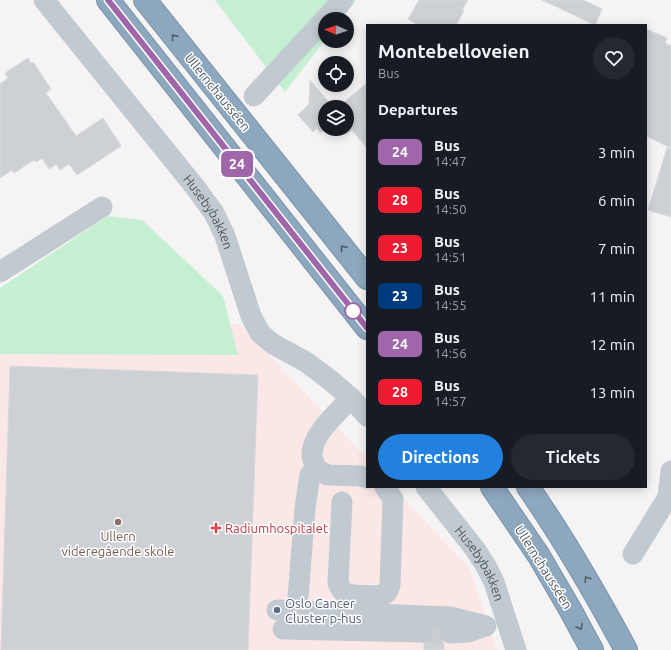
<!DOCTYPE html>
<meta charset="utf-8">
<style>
body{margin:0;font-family:Ubuntu,sans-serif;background:#242831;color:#f1f3f6;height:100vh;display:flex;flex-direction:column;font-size:15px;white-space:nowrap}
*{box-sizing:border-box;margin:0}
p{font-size:13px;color:#9ea1a6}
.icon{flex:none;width:22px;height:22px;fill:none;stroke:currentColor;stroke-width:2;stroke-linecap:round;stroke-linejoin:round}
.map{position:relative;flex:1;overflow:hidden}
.panel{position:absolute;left:366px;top:24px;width:281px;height:464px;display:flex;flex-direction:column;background:#171b24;border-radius:0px;box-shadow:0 2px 10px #0003}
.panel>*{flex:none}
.badge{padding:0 8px;border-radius:6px;font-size:14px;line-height:26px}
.needle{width:26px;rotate:272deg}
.controls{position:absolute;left:318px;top:12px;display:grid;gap:8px}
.controls a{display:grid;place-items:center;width:36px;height:36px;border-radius:50%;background:#171b24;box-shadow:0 2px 10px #0003;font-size:20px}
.map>.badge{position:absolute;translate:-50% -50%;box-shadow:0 0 0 2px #fff}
h2{padding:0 12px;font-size:15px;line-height:36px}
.round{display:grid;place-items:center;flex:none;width:42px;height:42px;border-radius:21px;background:#242831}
.summary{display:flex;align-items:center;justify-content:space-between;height:68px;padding:0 12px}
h1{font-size:19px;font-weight:700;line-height:30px}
.button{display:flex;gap:8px;margin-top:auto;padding:8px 12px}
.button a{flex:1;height:46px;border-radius:24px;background:#2280df;color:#fff;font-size:16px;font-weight:700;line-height:46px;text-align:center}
.button a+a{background:#242831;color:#f1f3f6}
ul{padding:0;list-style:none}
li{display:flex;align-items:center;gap:12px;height:48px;padding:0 12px}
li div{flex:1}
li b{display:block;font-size:15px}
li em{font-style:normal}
li .badge{min-width:44px;font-weight:700;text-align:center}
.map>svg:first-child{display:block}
</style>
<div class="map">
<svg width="671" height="650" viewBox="0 0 671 650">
<rect width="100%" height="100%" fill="#f5f3f3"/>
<path fill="#fbe7e6" d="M 240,324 L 367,459 L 367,487 L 393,487 L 470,569 L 497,650 L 0,650 L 0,336 Z"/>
<path fill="#c4efd2" d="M 215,0 L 356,0 L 342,19 L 325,19 L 325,40 L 285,92 Z
M 108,216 L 142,220 L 223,296 L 238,355 L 0,354 L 0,288 Z"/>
<path fill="#cdd0d4" stroke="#d7d9dd" d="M 419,0 L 468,0 L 462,10 L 464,11 L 456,25 L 418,25 L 408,19 Z
M 542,0 L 583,0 L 602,9 L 595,25 Z
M 646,29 L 667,38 L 665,43 L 671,46 L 671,148 L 646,136 Z
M 28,58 L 31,63 L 33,62 L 51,89 L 46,93 L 76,136 L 103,118 L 121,146 L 77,175 L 69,164 L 60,170 L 56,164 L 49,169 L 42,158 L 36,162 L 34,160 L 14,173 L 12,170 L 0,178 L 0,84 L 8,78 L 5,73 Z
M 310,80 L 333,107 L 325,107 L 325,129 L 320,133 L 317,128 L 313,132 L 298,115 L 309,104 Z
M 367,83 L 367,148 L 352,130 L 345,135 L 340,129 L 347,129 L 347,107 L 338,107 Z
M 667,148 L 671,149 L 671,217 L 648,210 Z
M 10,366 L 258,375 L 248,650 L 1,650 Z
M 433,628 L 439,629 L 438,634 L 440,640 L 444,643 L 444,650 L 424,650 L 424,643 L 428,642 L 432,638 L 434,633 Z"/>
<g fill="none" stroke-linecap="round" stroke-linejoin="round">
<path stroke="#caccce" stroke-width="21" stroke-dasharray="21 10" stroke-linecap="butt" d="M 422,632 L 450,633"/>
<g stroke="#7893aa" stroke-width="24">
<path id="highway" d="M 108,0 L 367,328
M 145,0 L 367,278
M 492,487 L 539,556 L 571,611 L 592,650
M 528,487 C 564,539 596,594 626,650"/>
</g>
<g stroke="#c1cad1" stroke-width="21">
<path id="s1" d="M 44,0 L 195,187 L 214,213 L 225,236 L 251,316 L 260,333 L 273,344 L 306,362 L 330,380 L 351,398 L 367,416"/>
<path d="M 325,19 L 343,0"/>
<path d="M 254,96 L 325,19"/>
<path d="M 0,272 L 102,207"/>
<path d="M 351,398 C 338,412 311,435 312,455 C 312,459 315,464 316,468 L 327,475 L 360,476 L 367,478"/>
<path id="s2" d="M 426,487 L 475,549 L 486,566 L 494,582 L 516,650"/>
<path d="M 342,502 L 338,583 C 340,587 341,591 345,593 C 351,596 381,597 385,594 C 388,592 389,588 390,585 L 393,499 L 385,487"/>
<path d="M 633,554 L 668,497 L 671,471"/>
<path d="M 277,610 L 450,617 L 486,626"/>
<path d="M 297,610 L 305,508 L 310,475 L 316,468"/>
<path d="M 283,629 L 422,632"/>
<path d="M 450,633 L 468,632 L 482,627"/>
</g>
<use href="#highway" stroke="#8da8be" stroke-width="22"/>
</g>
<defs><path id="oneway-chevron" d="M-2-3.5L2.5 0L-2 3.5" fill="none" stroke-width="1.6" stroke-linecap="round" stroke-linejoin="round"/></defs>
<g stroke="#525f69">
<use href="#oneway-chevron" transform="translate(174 37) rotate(-129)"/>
<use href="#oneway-chevron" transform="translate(343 248) rotate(-129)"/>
<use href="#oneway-chevron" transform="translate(587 579) rotate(-122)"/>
<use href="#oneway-chevron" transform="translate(580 627) rotate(63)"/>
</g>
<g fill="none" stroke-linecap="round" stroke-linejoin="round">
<g stroke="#fff" stroke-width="9">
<path id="line" d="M 108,0 L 367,328"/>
</g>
<use href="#line" stroke="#a066aa" stroke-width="6"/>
</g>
<circle fill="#fff" stroke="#a066aa" stroke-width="2" cx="353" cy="311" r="8"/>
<circle fill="#8d6e63" stroke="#fff" stroke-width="1.5" cx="118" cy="522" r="4"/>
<path fill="#e0444e" stroke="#fff" stroke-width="1.5" d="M214 522h4v4h4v4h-4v4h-4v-4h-4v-4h4z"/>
<circle fill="#5c6f8a" stroke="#fff" stroke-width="1.5" cx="277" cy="610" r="4"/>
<g text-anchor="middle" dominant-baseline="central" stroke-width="3" stroke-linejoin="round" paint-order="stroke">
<g font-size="13" fill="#4b5760" stroke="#fff">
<text transform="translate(218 92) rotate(51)">Ullernchausséen</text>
<text stroke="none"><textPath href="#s1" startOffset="269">Husebybakken</textPath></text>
<text stroke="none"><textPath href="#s2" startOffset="94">Husebybakken</textPath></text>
<text transform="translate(544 567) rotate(58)">Ullernchausséen</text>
</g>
<g font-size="13" fill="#be3a42" stroke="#fff" text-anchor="start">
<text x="225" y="528">Radiumhospitalet</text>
</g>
<g font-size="13" fill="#785e54" stroke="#fff">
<text x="118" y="536">Ullern<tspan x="118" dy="15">videregående skole</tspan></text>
</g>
<g font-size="13" fill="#4e5e75" stroke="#fff" text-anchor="start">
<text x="285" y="603">Oslo Cancer<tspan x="285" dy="15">Cluster p-hus</tspan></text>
</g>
</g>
</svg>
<div class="controls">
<a><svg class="needle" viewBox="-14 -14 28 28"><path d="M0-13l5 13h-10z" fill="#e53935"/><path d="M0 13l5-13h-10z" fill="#9ea1a6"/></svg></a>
<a><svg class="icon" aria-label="locate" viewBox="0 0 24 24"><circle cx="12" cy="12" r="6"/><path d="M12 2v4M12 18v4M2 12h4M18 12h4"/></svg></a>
<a><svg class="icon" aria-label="layers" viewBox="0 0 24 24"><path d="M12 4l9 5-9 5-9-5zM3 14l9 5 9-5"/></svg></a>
</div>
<b class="badge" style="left:237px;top:164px;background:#a066aa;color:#fff">24</b>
<section class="panel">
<div class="summary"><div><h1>Montebelloveien</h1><p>Bus</p></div><a class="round"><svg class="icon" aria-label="heart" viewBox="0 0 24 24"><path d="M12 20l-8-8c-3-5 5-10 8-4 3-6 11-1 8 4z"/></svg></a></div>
<h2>Departures</h2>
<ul>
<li><span class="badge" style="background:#a066aa;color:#fff">24</span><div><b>Bus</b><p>14:47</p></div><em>3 min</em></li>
<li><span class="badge" style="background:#ed1b2f;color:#fff">28</span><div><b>Bus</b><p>14:50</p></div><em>6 min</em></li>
<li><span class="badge" style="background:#ed1b2f;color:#fff">23</span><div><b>Bus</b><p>14:51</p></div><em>7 min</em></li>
<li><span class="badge" style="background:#003b80;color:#fff">23</span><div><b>Bus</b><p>14:55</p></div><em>11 min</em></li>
<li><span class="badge" style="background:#a066aa;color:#fff">24</span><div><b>Bus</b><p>14:56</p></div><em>12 min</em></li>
<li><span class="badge" style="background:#ed1b2f;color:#fff">28</span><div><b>Bus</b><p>14:57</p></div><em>13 min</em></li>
</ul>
<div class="button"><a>Directions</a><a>Tickets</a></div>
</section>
</div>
